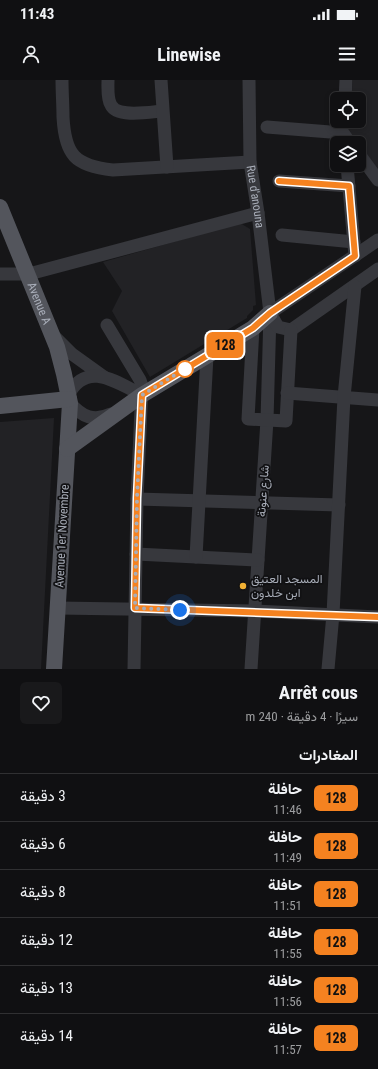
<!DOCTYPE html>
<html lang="ar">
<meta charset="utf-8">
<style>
body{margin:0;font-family:"Roboto Condensed",Vazirmatn,sans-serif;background:#19191b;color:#f1f3f6;direction:rtl;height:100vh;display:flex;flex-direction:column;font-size:15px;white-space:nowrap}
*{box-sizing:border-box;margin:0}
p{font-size:13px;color:#9c9d9f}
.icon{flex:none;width:22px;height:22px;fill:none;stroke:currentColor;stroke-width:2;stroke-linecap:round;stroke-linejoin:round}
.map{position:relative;height:589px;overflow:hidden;direction:ltr}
.side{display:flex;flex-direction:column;background:#101012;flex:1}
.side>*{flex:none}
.badge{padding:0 8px;border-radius:6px;font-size:14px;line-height:26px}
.buttons{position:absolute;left:330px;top:12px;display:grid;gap:8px}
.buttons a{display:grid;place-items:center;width:36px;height:36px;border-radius:6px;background:#101012;box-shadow:0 2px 6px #0003,0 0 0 1px #303032;font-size:20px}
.you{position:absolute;width:20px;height:20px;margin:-10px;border:3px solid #fff;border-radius:50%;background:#1a73e8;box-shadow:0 0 0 6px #1a73e833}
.map>.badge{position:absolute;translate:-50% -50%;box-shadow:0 0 0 2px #fff}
h2{padding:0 20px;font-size:15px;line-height:36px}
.round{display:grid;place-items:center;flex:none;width:42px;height:42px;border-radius:6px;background:#19191b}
.overview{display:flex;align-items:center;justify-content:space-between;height:68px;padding:0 20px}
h1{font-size:19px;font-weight:700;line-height:30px}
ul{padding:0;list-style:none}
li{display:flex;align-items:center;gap:12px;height:48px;padding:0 20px;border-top:1px solid #303032}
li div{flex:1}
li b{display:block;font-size:15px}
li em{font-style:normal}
li .badge{min-width:44px;font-weight:700;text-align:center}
.status{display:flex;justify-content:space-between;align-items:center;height:28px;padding:0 20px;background:#101012;direction:ltr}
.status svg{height:11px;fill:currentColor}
header{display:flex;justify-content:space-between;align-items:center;height:52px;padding:0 20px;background:#101012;font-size:18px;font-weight:700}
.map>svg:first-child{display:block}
</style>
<div class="status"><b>11:43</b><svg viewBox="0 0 49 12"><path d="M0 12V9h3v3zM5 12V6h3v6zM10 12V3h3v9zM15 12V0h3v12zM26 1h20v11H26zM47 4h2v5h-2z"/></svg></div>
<header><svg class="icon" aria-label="menu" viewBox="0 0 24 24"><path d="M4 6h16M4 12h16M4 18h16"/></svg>Linewise<svg class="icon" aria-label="person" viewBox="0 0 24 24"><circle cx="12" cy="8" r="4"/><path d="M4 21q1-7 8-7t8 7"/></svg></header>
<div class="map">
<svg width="378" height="589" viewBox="0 0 378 589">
<rect width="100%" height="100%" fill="#161618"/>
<path fill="#222225" d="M 353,0 L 378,0 L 378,94 L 359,70 L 359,63 L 354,63 L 347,55 L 349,41 L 359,41 L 359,19 L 351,19 Z
M 240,143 L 250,149 L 256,225 L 253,226 L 253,230 L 247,236 L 247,238 L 150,297 L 112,231 L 122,211 L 103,182 Z
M 54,338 L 41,589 L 0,589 L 0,342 Z"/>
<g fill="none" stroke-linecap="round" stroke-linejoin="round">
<g stroke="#37383d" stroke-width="13">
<path d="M 62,0 C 62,12 63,25 63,37 C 65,75 75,86 113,90 L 250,82"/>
<path d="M 108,0 C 108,7 107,19 111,25 C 117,38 150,32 162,31"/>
<path d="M 161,0 L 167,87"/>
<path id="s1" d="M 249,0 L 250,82 L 258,133 L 270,233 L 267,340 L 251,589"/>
<path d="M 345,19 L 346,0"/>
<path d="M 267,47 L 343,53 L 350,63"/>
<path d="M 359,74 L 378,100"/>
<path d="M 347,85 L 355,176"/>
<path d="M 279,101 L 349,106"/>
<path d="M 282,155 L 354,162"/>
<path d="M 0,194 L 29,194 L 258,133"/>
<path d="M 270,233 L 278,247 L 291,250 L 378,189"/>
<path d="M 270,233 L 378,160"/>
<path d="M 107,245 L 140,300 L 142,306 L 137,419 L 134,589"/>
<path d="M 253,248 L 248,339 L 286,341 L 291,250"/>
<path d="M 53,255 L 72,274 L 104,297"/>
<path d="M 287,313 L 378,320"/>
<path d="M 68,315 C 87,280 116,302 142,315"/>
<path d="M 70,323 C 82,337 94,342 111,334"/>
<path d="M 137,419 L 339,425"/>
<path d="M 136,474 L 258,480"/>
<path d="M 196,477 L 207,276"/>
<path d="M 58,528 L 255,531 L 378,537"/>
<path d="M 328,589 L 333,534 L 344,317 L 355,206"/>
</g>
<g stroke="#53555c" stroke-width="16">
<path id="s2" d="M 0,127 L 57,267 L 64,294 L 70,323 L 54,589"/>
<path d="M 0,326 L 69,319"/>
<path d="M 67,369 L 142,315 L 253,248 L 270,233"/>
</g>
</g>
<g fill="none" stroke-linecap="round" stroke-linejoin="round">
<g stroke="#fff" stroke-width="9">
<path id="line" d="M 279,101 L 349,106 L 355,176 L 270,233 L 253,248 L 142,315 L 137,418 L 135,528 L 378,537"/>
</g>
<use href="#line" stroke="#f58220" stroke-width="6"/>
<path stroke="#a8adb8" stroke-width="4" stroke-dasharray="0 7.2" d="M 180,530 L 135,528 L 137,418 L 142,315 L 185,289"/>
</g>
<circle fill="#fff" stroke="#f58220" stroke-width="2" cx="185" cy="289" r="8"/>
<circle fill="#f2b134" stroke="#111113" stroke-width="1.5" cx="243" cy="506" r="4"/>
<g text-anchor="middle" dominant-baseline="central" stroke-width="3.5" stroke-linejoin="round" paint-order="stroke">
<g font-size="12" fill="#a8adb8" stroke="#111113">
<text stroke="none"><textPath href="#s1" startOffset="117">Rue d'anouna</textPath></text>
<text stroke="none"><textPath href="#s2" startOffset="104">Avenue A</textPath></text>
<text transform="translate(263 411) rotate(-86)">شارع عنونة</text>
<text transform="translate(62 456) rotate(-87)">Avenue 1er Novembre</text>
</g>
<g font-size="12" fill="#a8adb8" stroke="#111113" text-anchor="start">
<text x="251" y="499">المسجد العتيق<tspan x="251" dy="14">ابن خلدون</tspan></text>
</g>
</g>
</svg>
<div class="buttons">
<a><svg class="icon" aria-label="locate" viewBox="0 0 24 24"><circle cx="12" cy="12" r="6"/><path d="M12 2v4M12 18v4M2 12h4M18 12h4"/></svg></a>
<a><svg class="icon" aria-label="layers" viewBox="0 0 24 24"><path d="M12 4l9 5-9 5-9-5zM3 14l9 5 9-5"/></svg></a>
</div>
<div class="you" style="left:180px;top:530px"></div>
<b class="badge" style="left:225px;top:265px;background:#f58220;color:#111">128</b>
</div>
<section class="side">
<div class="overview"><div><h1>Arrêt cous</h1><p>سيرًا · 4 دقيقة · 240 m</p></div><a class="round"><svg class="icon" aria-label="heart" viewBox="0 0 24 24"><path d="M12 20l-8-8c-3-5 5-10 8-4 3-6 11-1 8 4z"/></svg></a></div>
<h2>المغادرات</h2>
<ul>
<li><span class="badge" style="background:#f58220;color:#111">128</span><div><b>حافلة</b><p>11:46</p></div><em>3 دقيقة</em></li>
<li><span class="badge" style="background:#f58220;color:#111">128</span><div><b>حافلة</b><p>11:49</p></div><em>6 دقيقة</em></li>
<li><span class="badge" style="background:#f58220;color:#111">128</span><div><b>حافلة</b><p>11:51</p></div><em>8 دقيقة</em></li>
<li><span class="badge" style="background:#f58220;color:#111">128</span><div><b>حافلة</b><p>11:55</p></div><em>12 دقيقة</em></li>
<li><span class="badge" style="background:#f58220;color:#111">128</span><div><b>حافلة</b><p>11:56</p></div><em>13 دقيقة</em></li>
<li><span class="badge" style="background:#f58220;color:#111">128</span><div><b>حافلة</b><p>11:57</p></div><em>14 دقيقة</em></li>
</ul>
</section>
